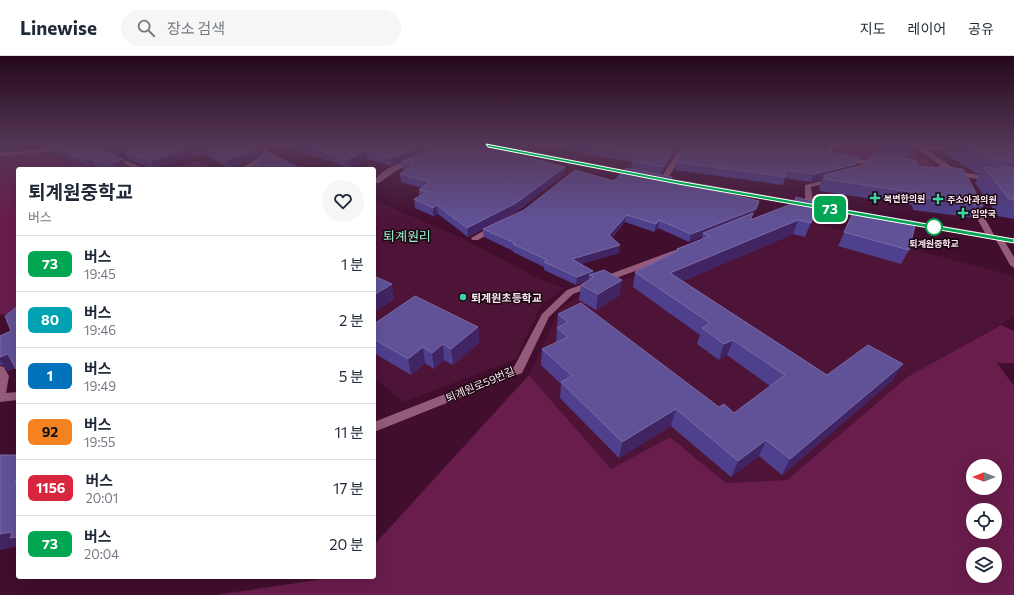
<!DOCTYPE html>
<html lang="ko">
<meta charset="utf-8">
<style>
body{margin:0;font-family:Commissioner,"Noto Sans KR",sans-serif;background:#f6f6f7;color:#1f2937;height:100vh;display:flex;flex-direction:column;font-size:15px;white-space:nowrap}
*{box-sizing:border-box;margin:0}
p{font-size:13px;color:#747a83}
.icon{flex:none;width:22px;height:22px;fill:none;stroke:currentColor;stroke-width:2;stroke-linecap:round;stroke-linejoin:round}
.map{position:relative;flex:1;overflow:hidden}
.sheet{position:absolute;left:16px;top:111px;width:360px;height:412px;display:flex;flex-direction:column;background:#fff;border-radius:4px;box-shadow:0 4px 16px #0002}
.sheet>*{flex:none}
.badge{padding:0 8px;border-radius:6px;font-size:14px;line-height:26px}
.needle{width:26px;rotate:270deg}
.fabs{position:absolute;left:966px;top:403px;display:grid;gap:8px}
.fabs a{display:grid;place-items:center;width:36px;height:36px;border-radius:50%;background:#fff;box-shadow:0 4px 16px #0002;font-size:20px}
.map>.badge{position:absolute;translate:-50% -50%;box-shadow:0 0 0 2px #fff}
.round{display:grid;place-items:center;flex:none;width:42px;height:42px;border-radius:21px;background:#f6f6f7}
.headline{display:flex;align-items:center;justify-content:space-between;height:68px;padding:0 12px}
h1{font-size:19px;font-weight:700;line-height:30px}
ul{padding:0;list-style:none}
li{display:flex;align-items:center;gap:12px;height:56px;padding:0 12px;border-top:1px solid #e0e1e3}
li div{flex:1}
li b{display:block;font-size:15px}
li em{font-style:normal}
li .badge{min-width:44px;font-weight:700;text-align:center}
header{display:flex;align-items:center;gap:24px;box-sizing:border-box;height:56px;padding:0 20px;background:#fff;border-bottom:1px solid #e0e1e3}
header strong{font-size:19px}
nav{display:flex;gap:22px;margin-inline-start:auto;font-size:14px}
.search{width:280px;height:36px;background:#f6f6f7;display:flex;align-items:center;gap:10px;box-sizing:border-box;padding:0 14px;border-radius:22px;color:#747a83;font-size:15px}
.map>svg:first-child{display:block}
</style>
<header>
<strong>Linewise</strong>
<div class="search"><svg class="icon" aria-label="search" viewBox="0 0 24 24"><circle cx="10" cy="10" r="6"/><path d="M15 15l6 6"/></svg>장소 검색</div>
<nav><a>지도</a><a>레이어</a><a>공유</a></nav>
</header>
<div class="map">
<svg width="1014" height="539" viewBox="0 0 1014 539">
<rect width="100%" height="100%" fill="#410e2e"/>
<path fill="#4e1438" d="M 374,144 L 464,183 L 543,225 L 564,232 L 541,249 L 516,303 L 404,346 L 374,322 Z
M 779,158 L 1014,220 L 1014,261 L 907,321 L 787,424 L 726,427 L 670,381 L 611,413 L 529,319 L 560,252 L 584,237 L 607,227 L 645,218 Z"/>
<path fill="#691d4c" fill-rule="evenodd" d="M 838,89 L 891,89 L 907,91 L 940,113 L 855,104 L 840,100 Z
M 42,96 L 61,101 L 95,113 L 18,113 L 18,256 L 0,259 L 0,100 Z
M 197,105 L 215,113 L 171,113 Z
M 1001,269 L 1014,275 L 1014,307 L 997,307 L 1014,330 L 1014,539 L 215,539 L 337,521 L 374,521 L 374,489 L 529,319 L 611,413 L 670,381 L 726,427 L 787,424 L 907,321 ZM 973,410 L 995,410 L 995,432 L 973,432 ZM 973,454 L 995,454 L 995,476 L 973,476 ZM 973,498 L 995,498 L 995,520 L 973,520 Z"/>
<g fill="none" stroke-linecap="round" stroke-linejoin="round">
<path fill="#955b7b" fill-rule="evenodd" d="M 264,89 L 270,89 L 267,101 L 249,113 L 241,113 L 262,99 Z
M 485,89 L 500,89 L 636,116 L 639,118 L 636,120 Z
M 682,89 L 688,89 L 668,122 L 805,146 L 805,129 L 833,122 L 836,124 L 835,125 L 811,131 L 813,147 L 866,157 L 870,159 L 866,161 L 661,125 L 660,123 Z
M 826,89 L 832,89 L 833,103 L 828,102 Z
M 913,89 L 988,89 L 982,94 L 927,94 L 959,116 L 1014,124 L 1014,128 L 957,120 L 952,118 Z
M 68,91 L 71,93 L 70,94 L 0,100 L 0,96 Z
M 112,99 L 144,112 L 145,113 L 136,113 L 110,102 L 109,101 Z
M 845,102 L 878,106 L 881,108 L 878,110 L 843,105 L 843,103 Z
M 415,103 L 417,104 L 417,106 L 397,114 L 379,127 L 374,127 C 380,112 401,107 415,103 Z
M 969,144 L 975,144 L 994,179 L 1014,183 L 1014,187 L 1005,186 L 1014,201 L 1014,212 L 1010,209 L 996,184 L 902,167 L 898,165 L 902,163 L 985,177 L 968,146 Z
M 492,170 L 495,170 L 499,172 L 478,184 L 472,184 L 471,182 Z
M 678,193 L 681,194 L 682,196 L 681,198 L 573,238 L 549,261 L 522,317 L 374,376 L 374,366 L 514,311 L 542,258 L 567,234 Z
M 0,310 L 4,311 L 9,320 L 6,337 L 18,336 L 18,344 L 0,346 Z"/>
</g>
<path fill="#4e408c" d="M 0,89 L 83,89 L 126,111 L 120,113 L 105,113 L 100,112 L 94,109 L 90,111 L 57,98 L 53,90 L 0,94 Z
M 84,89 L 257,89 L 261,98 L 252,104 L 229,112 L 204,98 L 199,101 L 192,98 L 154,113 L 128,103 L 125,97 L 118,99 L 101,93 Z
M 283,89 L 433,89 L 419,99 L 422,98 L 434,89 L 509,89 L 509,96 L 565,111 L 564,119 L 516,156 L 468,181 L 438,158 L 433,160 L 415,152 L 414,143 L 419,141 L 419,134 L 422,132 L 401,126 L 400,118 L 405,114 L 403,114 L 402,106 L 391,110 L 367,103 L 349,112 Z
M 537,89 L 680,89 L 661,119 L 631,113 L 632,106 Z
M 686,89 L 825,89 L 823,95 L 855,111 L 864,109 L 880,100 L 866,89 L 913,89 L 914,92 L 908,103 L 917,110 L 938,112 L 939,110 L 983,150 L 976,162 L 913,154 L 912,149 L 820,135 L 819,131 L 822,123 L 811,126 L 785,122 L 783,129 L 675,114 L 676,106 Z
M 946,89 L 1014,89 L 1014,163 L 998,160 L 975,127 L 980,118 L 977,118 L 943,96 Z
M 614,125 L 671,125 L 759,145 L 756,153 L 751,164 L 819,147 L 805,181 L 793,178 L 683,225 L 827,319 L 893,324 L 782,419 L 759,400 L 731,421 L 671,370 L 619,402 L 560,342 L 561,328 L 541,309 L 542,293 L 556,287 L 558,258 L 719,351 L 734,357 L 770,330 L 727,299 L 719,304 L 697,288 L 700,279 L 633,231 L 635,216 L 676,195 L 677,193 L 702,183 L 702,181 L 689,186 L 658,172 L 654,176 L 625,166 L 612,182 L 619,197 L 581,208 L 620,239 L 596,254 L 579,244 L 581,229 L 587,225 L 576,229 L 544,214 L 544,211 L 513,196 L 513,195 L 484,181 L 483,173 Z
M 854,155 L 909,194 L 901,208 L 838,190 Z
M 374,268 L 478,271 L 479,287 L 453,309 L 444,304 L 434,313 L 425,307 L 411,319 L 374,297 Z
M 11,275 L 15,312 L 8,315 L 3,309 L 0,309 L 0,280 Z"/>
<path fill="#412462" d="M 0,89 L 66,89 L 0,94 Z
M 120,89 L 144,89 L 124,95 L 125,97 L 118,99 L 114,92 Z
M 421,89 L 433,89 L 419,99 L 391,110 L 390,102 Z
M 677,89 L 680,89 L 661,119 L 663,111 Z
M 201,90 L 204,98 L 199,101 L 196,93 Z
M 258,90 L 261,98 L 252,104 L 229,112 L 227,104 Z
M 189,91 L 192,98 L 154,113 L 151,105 Z
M 366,95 L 367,103 L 349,112 L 347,104 Z
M 860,101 L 853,116 L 824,119 L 822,123 L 811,126 L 814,118 Z
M 90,102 L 94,109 L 90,111 L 86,104 Z
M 123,103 L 126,111 L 120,113 L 115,113 L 112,107 Z
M 565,111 L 564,119 L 516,156 L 468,181 L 467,172 Z
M 759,145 L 753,161 L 752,161 L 749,171 L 703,177 L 702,181 L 689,186 L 691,178 Z
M 437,149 L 438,158 L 433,160 L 433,152 Z
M 627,159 L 625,166 L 608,187 L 609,179 Z
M 659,164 L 658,172 L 654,176 L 656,168 Z
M 798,164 L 793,178 L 667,232 L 670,217 Z
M 620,189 L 619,197 L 571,211 L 572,203 Z
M 593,215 L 593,221 L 589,219 L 588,225 L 576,229 L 577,221 Z
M 622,224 L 620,239 L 596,254 L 598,238 Z
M 392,228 L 394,244 L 374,256 L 374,239 Z
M 478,271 L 479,287 L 453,309 L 451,293 Z
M 733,284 L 727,299 L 719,304 L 724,288 Z
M 443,288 L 444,304 L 434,313 L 432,297 Z
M 423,291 L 425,307 L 411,319 L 408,303 Z
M 8,298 L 18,310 L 8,315 L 0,305 L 0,301 Z
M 903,308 L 893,324 L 782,419 L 790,403 Z
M 676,353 L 671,370 L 619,402 L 622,386 Z
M 766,384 L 759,400 L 731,421 L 738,405 Z
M 18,417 L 18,431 L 15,428 Z
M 12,476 L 18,481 L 18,490 L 0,494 L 0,478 Z"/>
<path fill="#615297" stroke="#7a6aa5" d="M 56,89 L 83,89 L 98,93 L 123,103 L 112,107 L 96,105 L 90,102 L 86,104 L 53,91 Z
M 109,89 L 120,89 L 114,92 Z
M 139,89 L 257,89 L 258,90 L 249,96 L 227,104 L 201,90 L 196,93 L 189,91 L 151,105 L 124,95 Z
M 304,89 L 421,89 L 418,92 L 390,102 L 366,95 L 347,104 Z
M 434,89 L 509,89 L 508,96 L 565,111 L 516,147 L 467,172 L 437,149 L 433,152 L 414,143 L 428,136 L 419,134 L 430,126 L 400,118 L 414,109 L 402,105 L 422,98 Z
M 583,89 L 677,89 L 663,111 L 632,105 L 638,99 Z
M 686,89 L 783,89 L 860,101 L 856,108 L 814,118 L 785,114 L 786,121 L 676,106 Z
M 894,89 L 913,89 L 914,92 Z
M 965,89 L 1014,89 L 1014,106 L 986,102 Z
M 267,95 L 301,113 L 253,113 Z
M 871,99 L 915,104 L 917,110 L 938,112 L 939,110 L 963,113 L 983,150 L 920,141 L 918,137 L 825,123 L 824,119 L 864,109 Z
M 1000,110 L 1014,112 L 1014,144 L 1009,143 L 984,111 L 1005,113 Z
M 626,112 L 672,121 L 671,125 L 759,145 L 756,153 L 691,178 L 659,164 L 656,168 L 627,159 L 609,179 L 620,189 L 572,203 L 593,215 L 577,221 L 544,206 L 547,204 L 513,188 L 515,187 L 483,173 L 524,154 L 575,114 L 614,125 Z
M 796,141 L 819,147 L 811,167 L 798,164 L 670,217 L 827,319 L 868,289 L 903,308 L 790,403 L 766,384 L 738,405 L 676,353 L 622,386 L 561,326 L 572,320 L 542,293 L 568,281 L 557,272 L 568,266 L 558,258 L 581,247 L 719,351 L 724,348 L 734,357 L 785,319 L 733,284 L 724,288 L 702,272 L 710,267 L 635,216 L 679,194 L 677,193 L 710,180 L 703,177 L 753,157 L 750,164 L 794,147 Z
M 854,155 L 916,166 L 909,194 L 844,176 Z
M 604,214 L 622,224 L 598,238 L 581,229 L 594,221 L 589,219 Z
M 374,220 L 392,228 L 374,239 Z
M 415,240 L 478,271 L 451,293 L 443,288 L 432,297 L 423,291 L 408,303 L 374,283 L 374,268 Z
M 18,250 L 18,312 L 16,313 L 8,298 L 0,301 L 0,280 L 11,275 L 5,260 Z
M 0,399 L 18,399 L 18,417 L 15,428 L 18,427 L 18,481 L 10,482 L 12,476 L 0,478 Z"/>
<linearGradient id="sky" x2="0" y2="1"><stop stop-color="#240819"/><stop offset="0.54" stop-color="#543657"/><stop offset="1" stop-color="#543657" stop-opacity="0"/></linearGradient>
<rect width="1014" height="165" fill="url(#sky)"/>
<path fill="#00a651" stroke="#fff" d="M 486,88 L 678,125 L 1014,183 L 1014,187 L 678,128 L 488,91 Z"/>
<g fill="#3ed4a3" stroke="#1b0612" stroke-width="1.5">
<path d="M873 136h4v4h4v4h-4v4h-4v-4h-4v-4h4z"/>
<path d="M936 137h4v4h4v4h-4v4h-4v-4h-4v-4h4z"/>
<path d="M961 151h4v4h4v4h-4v4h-4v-4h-4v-4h4z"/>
<circle cx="463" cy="241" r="4"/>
</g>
<circle fill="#fff" stroke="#00a651" stroke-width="2" cx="934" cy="171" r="8"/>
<g text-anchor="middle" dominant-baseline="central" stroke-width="3" stroke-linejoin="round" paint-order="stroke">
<g font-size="9" font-weight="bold" fill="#fee9f3" stroke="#1b0612" text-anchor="start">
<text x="884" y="142">북변한의원</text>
<text x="947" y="143">주소아과의원</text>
<text x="971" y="157">임약국</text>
</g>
<g font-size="9" font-weight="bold" fill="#fee9f3" stroke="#1b0612">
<text x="934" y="187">퇴계원중학교</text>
</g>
<g font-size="11" font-weight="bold" fill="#fee9f3" stroke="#1b0612" text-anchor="start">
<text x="471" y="241">퇴계원초등학교</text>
</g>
<g font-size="11" fill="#fee9f3" stroke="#1b0612">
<text transform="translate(480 328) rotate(-23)">퇴계원로59번길</text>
</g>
<g font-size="13" fill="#98f1cc" stroke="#1b0612">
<text x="407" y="180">퇴계원리</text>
</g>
</g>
</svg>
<div class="fabs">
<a><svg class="needle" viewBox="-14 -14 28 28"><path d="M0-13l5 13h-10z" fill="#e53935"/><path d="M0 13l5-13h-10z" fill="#747a83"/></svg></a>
<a><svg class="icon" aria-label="locate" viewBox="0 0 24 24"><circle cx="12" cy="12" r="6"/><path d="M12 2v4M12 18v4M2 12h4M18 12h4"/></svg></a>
<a><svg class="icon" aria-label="layers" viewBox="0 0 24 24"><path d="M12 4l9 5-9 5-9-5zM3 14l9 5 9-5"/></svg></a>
</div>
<b class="badge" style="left:830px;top:153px;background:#00a651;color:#fff">73</b>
<section class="sheet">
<div class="headline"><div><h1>퇴계원중학교</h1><p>버스</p></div><a class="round"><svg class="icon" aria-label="heart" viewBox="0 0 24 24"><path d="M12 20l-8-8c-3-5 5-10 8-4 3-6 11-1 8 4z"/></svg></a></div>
<ul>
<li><span class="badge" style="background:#00a651;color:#fff">73</span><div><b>버스</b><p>19:45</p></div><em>1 분</em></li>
<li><span class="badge" style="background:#00a3b4;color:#fff">80</span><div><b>버스</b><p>19:46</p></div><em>2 분</em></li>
<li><span class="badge" style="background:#0072bc;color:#fff">1</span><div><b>버스</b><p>19:49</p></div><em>5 분</em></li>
<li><span class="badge" style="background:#f58220;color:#111">92</span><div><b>버스</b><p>19:55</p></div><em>11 분</em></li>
<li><span class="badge" style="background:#d7263d;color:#fff">1156</span><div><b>버스</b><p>20:01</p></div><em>17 분</em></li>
<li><span class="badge" style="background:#00a651;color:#fff">73</span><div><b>버스</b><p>20:04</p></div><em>20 분</em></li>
</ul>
</section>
</div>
